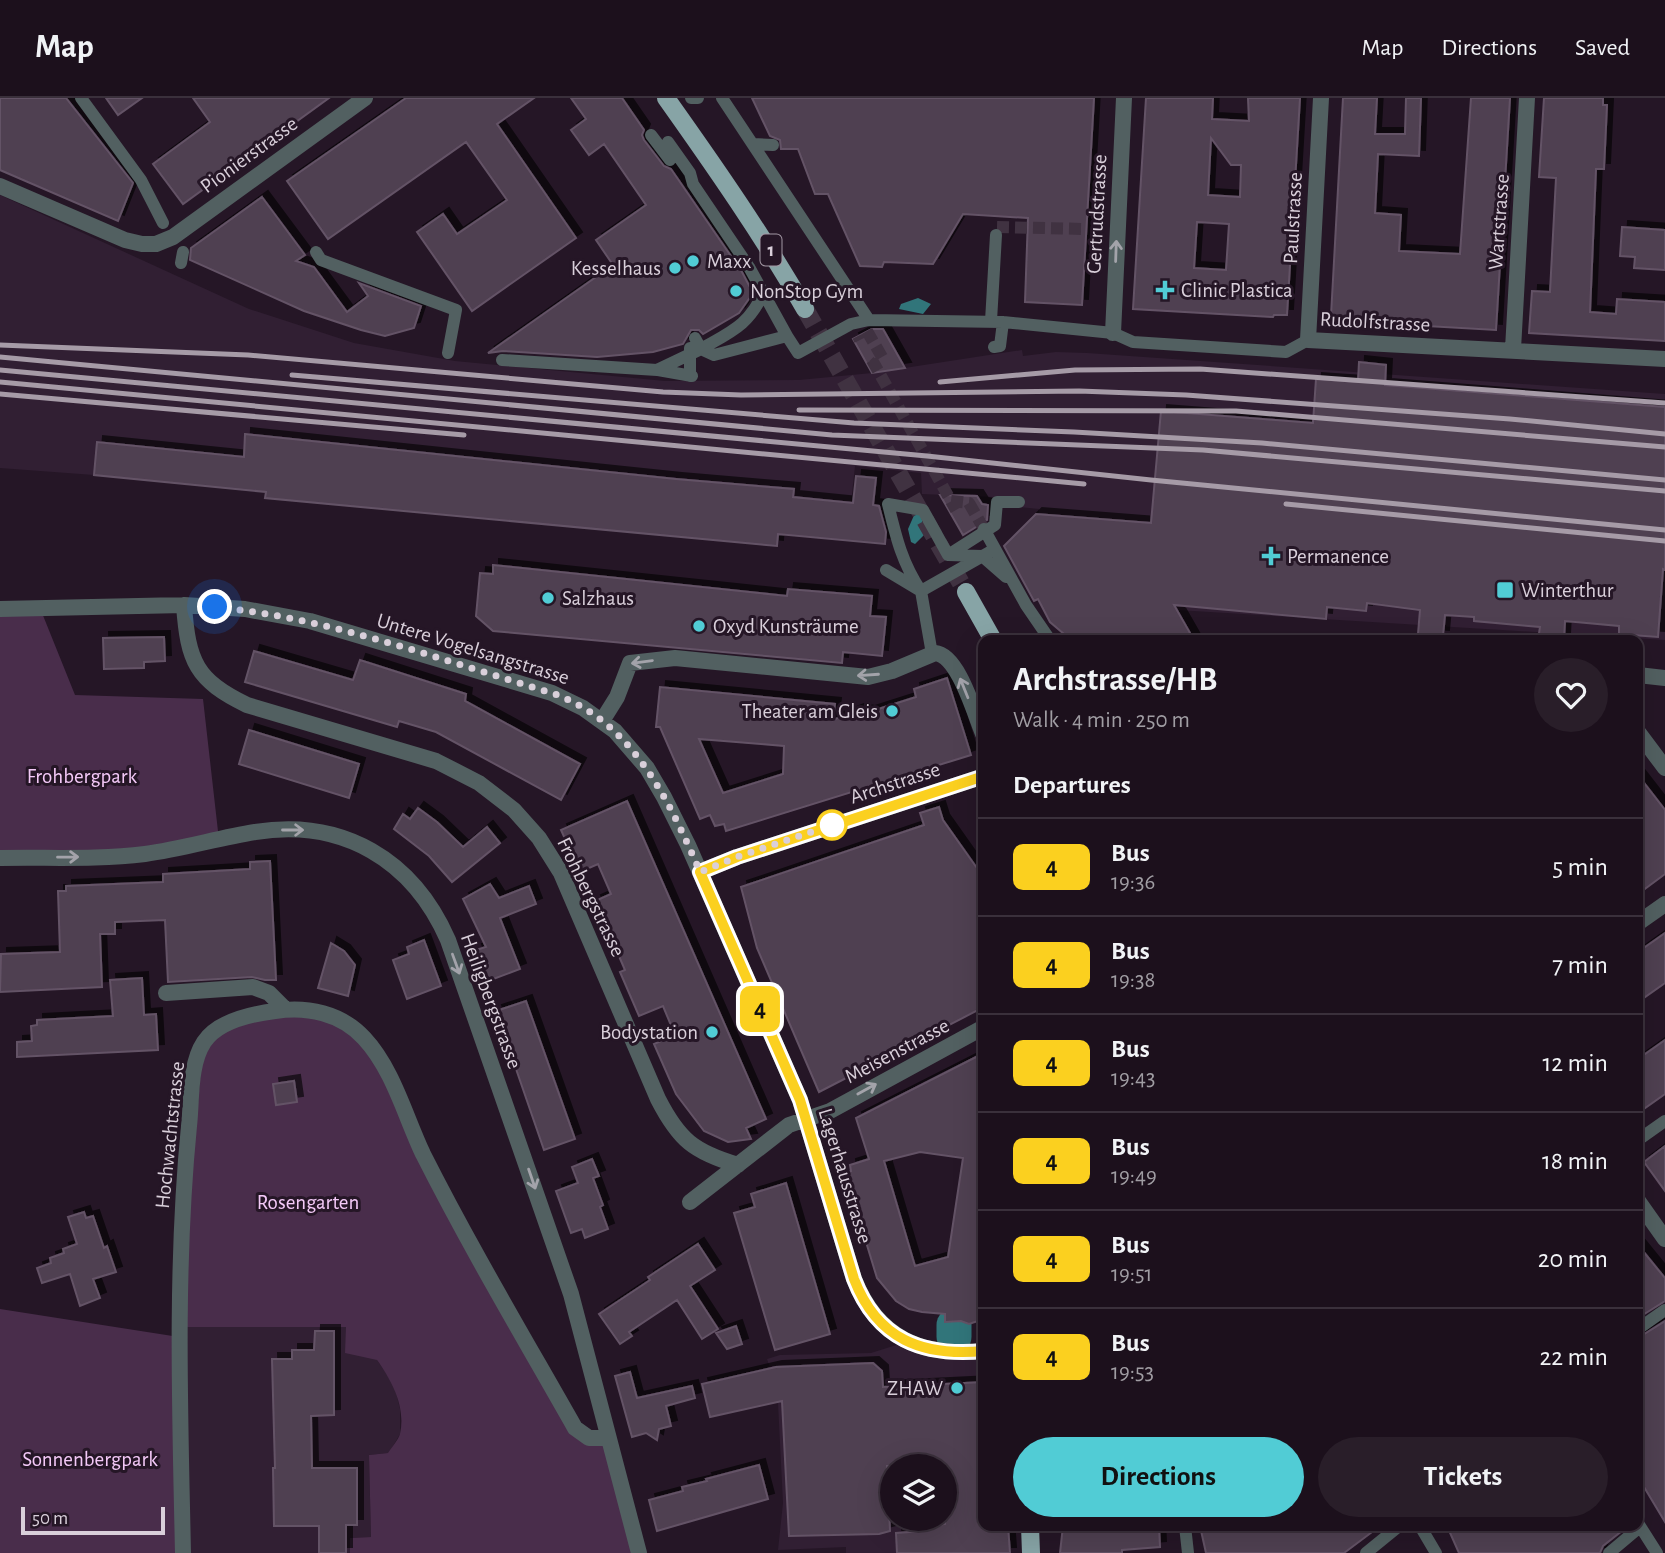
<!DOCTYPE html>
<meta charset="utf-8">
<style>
body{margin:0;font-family:"Alegreya Sans",sans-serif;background:#291e29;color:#f1f3f6;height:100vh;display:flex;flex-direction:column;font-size:26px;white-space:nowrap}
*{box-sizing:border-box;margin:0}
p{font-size:23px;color:#a09da3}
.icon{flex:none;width:38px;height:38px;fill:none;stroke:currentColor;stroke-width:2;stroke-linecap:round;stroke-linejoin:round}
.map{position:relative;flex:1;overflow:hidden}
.details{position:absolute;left:978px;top:537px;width:665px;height:896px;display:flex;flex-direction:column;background:#1c101c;border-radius:14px;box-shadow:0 7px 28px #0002,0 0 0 2px #3a303b}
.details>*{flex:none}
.badge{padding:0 14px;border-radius:10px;font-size:24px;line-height:46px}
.buttons{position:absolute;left:880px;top:1356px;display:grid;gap:14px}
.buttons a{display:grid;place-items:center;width:77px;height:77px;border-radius:50%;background:#1c101c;box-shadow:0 7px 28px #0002,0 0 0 2px #3a303b;font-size:35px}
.scale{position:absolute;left:21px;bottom:18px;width:144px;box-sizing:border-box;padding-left:7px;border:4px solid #d9cfda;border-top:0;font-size:19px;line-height:24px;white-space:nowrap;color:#d9cfda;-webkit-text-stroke:5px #251626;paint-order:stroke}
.you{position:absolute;width:35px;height:35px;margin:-18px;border:5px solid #fff;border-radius:50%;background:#1a73e8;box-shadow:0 0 0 10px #1a73e833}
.map>.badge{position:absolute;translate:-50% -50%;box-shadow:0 0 0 4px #fff}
h2{padding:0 35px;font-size:26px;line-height:63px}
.round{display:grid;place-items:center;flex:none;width:74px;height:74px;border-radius:37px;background:#291e29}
.headline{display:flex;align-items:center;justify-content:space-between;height:119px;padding:0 35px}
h1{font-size:33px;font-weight:700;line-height:52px}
.button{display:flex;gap:14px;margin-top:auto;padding:14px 35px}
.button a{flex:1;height:80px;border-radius:42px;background:#51ccd5;color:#111;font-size:28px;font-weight:700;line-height:80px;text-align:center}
.button a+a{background:#291e29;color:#f1f3f6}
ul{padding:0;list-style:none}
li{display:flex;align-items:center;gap:21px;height:98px;padding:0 35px;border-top:2px solid #3a303b}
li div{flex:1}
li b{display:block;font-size:26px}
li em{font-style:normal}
li .badge{min-width:77px;font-weight:700;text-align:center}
header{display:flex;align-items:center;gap:42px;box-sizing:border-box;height:98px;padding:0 35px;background:#1c101c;border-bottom:2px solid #3a303b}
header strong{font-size:33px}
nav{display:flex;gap:38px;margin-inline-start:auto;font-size:24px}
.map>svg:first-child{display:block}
</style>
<header>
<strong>Map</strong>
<nav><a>Map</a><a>Directions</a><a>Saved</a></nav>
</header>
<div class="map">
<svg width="1665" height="1455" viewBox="0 0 1665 1455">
<defs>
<filter id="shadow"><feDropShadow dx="6" dy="-6" stdDeviation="0" flood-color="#0009"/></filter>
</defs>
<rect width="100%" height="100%" fill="#251626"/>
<path fill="#311f33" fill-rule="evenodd" d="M 0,97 L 249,211 L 354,245 L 455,263 L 665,283 L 799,282 L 872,275 L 1022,252 L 1023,258 L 1056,254 L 1087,255 L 1665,296 L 1665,542 L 1177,512 L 1035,452 L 1039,411 L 1019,409 L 1020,400 L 922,396 L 921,375 L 855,368 L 851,405 L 793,399 L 793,391 L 676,381 L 246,336 L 243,359 L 98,344 L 94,377 L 0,370 Z
M 179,1229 L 346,1229 L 377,1262 L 394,1286 L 400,1311 L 400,1336 L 389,1355 L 369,1357 L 371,1439 L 350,1440 L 350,1455 L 183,1455 Z
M 906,1244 L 983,1252 L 983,1409 L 961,1455 L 846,1455 L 846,1449 L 778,1452 L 783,1405 L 778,1305 L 776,1287 L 767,1261 L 780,1257 L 871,1255 ZM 892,1368 L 945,1368 L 945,1421 L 892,1421 Z"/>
<path fill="#492d4b" d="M 40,510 L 75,597 L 203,601 L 219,742 L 173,752 L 0,760 L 0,511 Z
M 314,912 L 364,940 L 575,1330 L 608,1340 L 639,1455 L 350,1455 L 350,1440 L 371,1439 L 369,1357 L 388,1355 C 392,1349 398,1342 400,1336 C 406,1309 392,1283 377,1262 L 345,1255 L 346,1229 L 179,1229 L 203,946 L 233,923 Z
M 0,1211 L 179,1239 L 183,1455 L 0,1455 Z"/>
<path fill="#31757a" d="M 918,200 L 931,206 L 923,216 L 899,211 L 901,206 Z
M 915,415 L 921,415 L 924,437 L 915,446 L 911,444 L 908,431 Z"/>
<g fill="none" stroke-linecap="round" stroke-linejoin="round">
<path stroke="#31757a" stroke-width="35" d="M 954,1239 L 954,1227"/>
</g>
<path fill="#4f3f51" stroke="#645366" stroke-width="2" fill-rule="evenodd" filter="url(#shadow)" d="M 0,0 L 66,0 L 133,85 L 118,123 L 0,72 Z
M 106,0 L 142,0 L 118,17 Z
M 193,0 L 329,0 L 183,106 L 153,66 L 210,24 Z
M 406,0 L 534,0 L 497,26 L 576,140 L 472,213 L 417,134 L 443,116 L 457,136 L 507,102 L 466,44 L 328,141 L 287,83 Z
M 571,0 L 622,0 L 644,32 L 642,37 L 644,42 L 664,68 L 671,71 L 742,174 L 753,195 L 739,215 L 703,236 L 699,232 L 691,232 L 683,246 L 653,254 L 597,259 L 503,253 L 488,255 L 613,167 L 596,142 L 646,107 L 604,46 L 589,57 L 571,32 L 586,21 Z
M 752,0 L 1094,0 L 1082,207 L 1025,204 L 1028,120 L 963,116 L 933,166 L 884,164 L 882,169 L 860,168 L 828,96 L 815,96 L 798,51 L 781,51 L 780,42 L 770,38 Z
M 1146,0 L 1213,0 L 1212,21 L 1249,23 L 1248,0 L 1300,0 L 1287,217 L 1274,217 L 1273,219 L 1133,211 ZM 1211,40 L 1231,67 L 1241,67 L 1240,99 L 1208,97 ZM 1197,124 L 1229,126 L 1226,172 L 1194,170 Z
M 1343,0 L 1377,0 L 1375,36 L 1405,36 L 1406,0 L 1421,0 L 1419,58 L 1378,56 L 1375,115 L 1401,117 L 1399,153 L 1460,156 L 1471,0 L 1510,0 L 1496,232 L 1339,223 L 1331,218 Z
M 1544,0 L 1603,0 L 1603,7 L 1607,7 L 1604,71 L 1596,71 L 1590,214 L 1616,216 L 1617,201 L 1665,204 L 1665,243 L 1529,235 L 1532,193 L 1550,194 L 1556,80 L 1539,79 Z
M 262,99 L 305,157 L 296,163 L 314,169 L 347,214 L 368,198 L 359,185 L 421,208 L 414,230 L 385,238 L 361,232 L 304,213 L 190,162 L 191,150 Z
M 1622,129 L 1665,132 L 1665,172 L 1634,170 L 1635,159 L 1620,158 Z
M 872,231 L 883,231 L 905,270 L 872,275 L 853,241 Z
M 1359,264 L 1386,267 L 1385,287 L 1665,309 L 1665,472 L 1663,471 L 1658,539 L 1619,536 L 1619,528 L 1565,523 L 1564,542 L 1538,542 L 1540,529 L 1474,523 L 1474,519 L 1445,517 L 1443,538 L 1418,536 L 1420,512 L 1367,505 L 1366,513 L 1327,509 L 1326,521 L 1174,507 L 1194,542 L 1071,542 L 1050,524 L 1038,501 L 1034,503 L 1004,448 L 1036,416 L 1151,425 L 1161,313 L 1313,325 L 1316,281 L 1358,284 Z
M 245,336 L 676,381 L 794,391 L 793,399 L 853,405 L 856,378 L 876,380 L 873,407 L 879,408 L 886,434 L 885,446 L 778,436 L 777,448 L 265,400 L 266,394 L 94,377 L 97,344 L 244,359 Z
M 940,397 L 977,398 L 982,406 L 988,407 L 987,422 L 979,424 L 976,429 L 963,437 Z
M 493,467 L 787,498 L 788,491 L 872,498 L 870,518 L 886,519 L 882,558 L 843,554 L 842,565 L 493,533 L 476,518 L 480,475 L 493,476 Z
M 164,539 L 165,563 L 144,564 L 144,570 L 104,571 L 103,540 Z
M 254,553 L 353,582 L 360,562 L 466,596 L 465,603 L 580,666 L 561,702 L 436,634 L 399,623 L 397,629 L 245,584 Z
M 947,580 L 971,657 L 726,733 L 724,726 L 715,728 L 710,717 L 700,721 L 660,629 L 656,629 L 660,589 L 835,606 L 833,622 L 858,612 L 869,614 L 916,599 L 914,591 ZM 699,641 L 784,648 L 783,676 L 723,695 Z
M 249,632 L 359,666 L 349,700 L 239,666 Z
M 1638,677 L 1665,712 L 1665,776 L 1638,796 Z
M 627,703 L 766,1021 L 746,1030 L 751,1041 L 728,1044 L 704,1033 L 676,996 L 654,946 L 675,937 L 663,908 L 639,918 L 620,874 L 625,872 L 595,803 L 611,796 L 598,766 L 580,774 L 561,732 Z
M 939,709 L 943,722 L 984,780 L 984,909 L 819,994 L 757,850 L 741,789 L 924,727 L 920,715 Z
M 418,710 L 437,724 L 463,749 L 487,729 L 500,745 L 452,784 L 429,758 L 394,731 L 403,716 L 410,721 Z
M 270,763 L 276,882 L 265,882 L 252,879 L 168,884 L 165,822 L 115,824 L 115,836 L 100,836 L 102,889 L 0,894 L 1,856 L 60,854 L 58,793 L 66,793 L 66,788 L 163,784 L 163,776 L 250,771 L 250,764 Z
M 490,786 L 499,800 L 529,788 L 536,806 L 500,820 L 520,871 L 488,883 L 476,852 L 486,849 L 463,801 Z
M 1665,835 L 1665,885 L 1638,904 L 1638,854 Z
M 424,842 L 441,888 L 407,901 L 393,862 L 409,856 L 407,849 Z
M 331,845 L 344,853 L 355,867 L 348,898 L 318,890 Z
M 142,880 L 144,917 L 156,916 L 158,952 L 17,959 L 17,944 L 32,943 L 31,928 L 37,927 L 37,922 L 113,918 L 110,882 Z
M 526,903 L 575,1041 L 544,1052 L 496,913 Z
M 1665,942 L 1665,996 L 1638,1015 L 1638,961 Z
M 984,955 L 984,1221 L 969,1226 L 961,1223 L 945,1224 L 945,1216 L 922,1214 L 909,1211 L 896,1203 L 877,1180 L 845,1075 L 851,1073 L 850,1067 L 869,1061 L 856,1020 ZM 920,1054 L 963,1060 L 948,1159 L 915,1168 L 884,1063 Z
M 294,983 L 297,1004 L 276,1007 L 273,986 Z
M 1665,1048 L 1665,1093 L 1644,1064 Z
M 592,1061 L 599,1078 L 593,1080 L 603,1107 L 600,1109 L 608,1131 L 585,1140 L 582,1131 L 571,1135 L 556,1093 L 578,1085 L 572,1069 Z
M 786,1085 L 830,1236 L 775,1252 L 734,1115 L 755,1109 L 751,1096 Z
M 84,1114 L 86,1120 L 93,1118 L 104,1150 L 107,1148 L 116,1174 L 93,1181 L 100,1200 L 80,1208 L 70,1176 L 42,1185 L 37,1170 L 51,1165 L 50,1160 L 64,1155 L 63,1151 L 77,1146 L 68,1119 Z
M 698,1146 L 715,1172 L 690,1188 L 718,1231 L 702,1241 L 677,1202 L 629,1234 L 632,1238 L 620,1246 L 599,1216 L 650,1182 L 648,1179 Z
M 1638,1147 L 1665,1180 L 1665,1203 L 1638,1220 Z
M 1665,1223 L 1665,1424 L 1638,1379 L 1638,1240 Z
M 736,1228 L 742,1246 L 727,1251 L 716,1235 Z
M 315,1233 L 334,1233 L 334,1317 L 311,1318 L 312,1370 L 357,1370 L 357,1427 L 346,1427 L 346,1455 L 319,1455 L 319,1428 L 274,1428 L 273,1370 L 275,1370 L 272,1261 L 292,1261 L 292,1252 L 314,1252 Z
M 873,1265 L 882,1273 L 883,1289 L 984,1284 L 984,1428 L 1008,1428 L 1010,1455 L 897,1455 L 896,1435 L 924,1433 L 924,1429 L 945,1426 L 945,1368 L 887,1368 L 890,1433 L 879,1436 L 789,1438 L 782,1303 L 710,1319 L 702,1286 L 776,1269 Z
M 630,1274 L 637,1300 L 692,1288 L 695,1300 L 666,1308 L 671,1328 L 659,1331 L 657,1342 L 646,1335 L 632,1339 L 615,1278 Z
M 759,1367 L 768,1401 L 657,1433 L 649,1402 L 683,1393 L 682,1389 L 707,1383 L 706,1381 Z
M 1063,1428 L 1159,1428 L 1160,1449 L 1122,1452 L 1122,1455 L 1060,1455 Z
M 1200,1428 L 1380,1428 L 1344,1455 L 1206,1455 Z
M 1447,1428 L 1627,1428 L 1627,1429 L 1603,1448 L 1600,1455 L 1459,1455 Z"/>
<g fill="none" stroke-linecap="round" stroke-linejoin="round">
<path stroke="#403241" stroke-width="12" stroke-dasharray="12 6" stroke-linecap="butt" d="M 997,129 L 1086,131
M 867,233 L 882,259 L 874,267
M 858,238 L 860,242
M 872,262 L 956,412
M 951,403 L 969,405 L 984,431"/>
<path stroke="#403241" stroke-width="18" stroke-dasharray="18 9" stroke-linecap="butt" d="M 805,211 L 966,494"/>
<path stroke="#526061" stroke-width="12" d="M 81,0 L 141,82 L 163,125
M 691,0 L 698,0
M 722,0 L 869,222
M 651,37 L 670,62
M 668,44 L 690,75 L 693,86 L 749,169 L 787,238
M 753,46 L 773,47
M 316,154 L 321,162 L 456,212 L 448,255
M 181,165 L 183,154
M 991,223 L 996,137
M 695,240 L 701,251 C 732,233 748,228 764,194
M 994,249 L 1000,248 L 1003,224
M 502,262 L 657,272 L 701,251 L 714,257 L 787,238 L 798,255 L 851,226 L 869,222 L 1003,224 L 1113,235 L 1133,244 L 1286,254 L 1308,242
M 658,272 L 692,278
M 690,278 L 690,250
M 984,431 L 1026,507 L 1050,542
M 995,451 L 921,493 C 902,465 896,439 888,406 L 923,412 L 948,457 L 995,427 L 997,404 L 1019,404
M 948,457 L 982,458 L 1006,479
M 886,472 L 921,493 L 932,556
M 1638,1042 L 1665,1023
M 1638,1231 L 1665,1212
M 1638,1425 L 1657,1455
M 1185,1428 L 1188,1455
M 1420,1428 L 1436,1455
M 1366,1455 L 1399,1428
M 1609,1455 L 1640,1429"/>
<path stroke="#526061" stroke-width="16" d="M 1321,0 L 1308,242 L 1665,261
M 0,88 L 125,142 L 142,146 L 156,146 L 173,139 L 365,0
M 1113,235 L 1124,0
M 1513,251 L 1527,0
M 184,507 C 188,564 196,582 247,607 L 436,663 L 479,685 L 514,712 L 539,740 L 561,775 L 658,1001 C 679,1042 694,1054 738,1067
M 0,511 L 184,507 L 245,511 L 310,523 L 552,595 L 583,610 L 615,633 L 647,670 L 664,699 L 688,747 L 800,1002 L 854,1181 C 878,1241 922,1259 984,1253
M 1638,577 L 1665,580
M 602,623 L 617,599 L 630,565 L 675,560 L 868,579 L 892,573 L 935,555 C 959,557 975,618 984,638
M 1638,634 L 1665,670
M 0,760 C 48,759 97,762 145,756 C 182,751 218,740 255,734 C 343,720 413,762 448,842 L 571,1196 L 639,1455
M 700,774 L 737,759 L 984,678
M 1638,825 L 1665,806
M 166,895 L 253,889 L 269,895 L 285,911
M 1638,1103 L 1665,1141
M 690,1104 L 789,1027 L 830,1013 L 984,929
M 183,1455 C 180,1313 175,1170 189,1028 C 192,1002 189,967 204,944 C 218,923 251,916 275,913 C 307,908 341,915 364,940 C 393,971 405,1018 423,1056 C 470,1149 524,1240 575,1330 L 589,1340 L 608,1340"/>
<path stroke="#87a4a6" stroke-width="18" d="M 666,0 C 715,69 763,138 805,211
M 966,494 L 993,542
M 1030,1428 L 1031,1455"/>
<path stroke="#a69ba7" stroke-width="5" d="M 0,247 L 248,257 L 663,294 L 741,297 L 1079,293 L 1186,297 L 1510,321 L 1665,336
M 0,259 L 832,337 L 1203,352 L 1665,393
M 0,272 L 927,358 L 1151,382 L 1665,432
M 292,277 L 854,325 L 1074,334 L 1262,345 L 1665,382
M 0,284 L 1084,386
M 940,284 L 1075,272 L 1200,271 L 1665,305
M 0,296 L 464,337
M 799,312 L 1236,313 L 1665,349
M 1286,406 L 1665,443"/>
</g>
<defs><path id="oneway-shaft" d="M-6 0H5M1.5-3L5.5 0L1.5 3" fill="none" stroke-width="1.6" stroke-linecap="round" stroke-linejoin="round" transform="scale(1.75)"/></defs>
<g stroke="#a3a3aa">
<use href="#oneway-shaft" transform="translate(1116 153) rotate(-88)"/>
<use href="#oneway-shaft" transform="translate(642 564) rotate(172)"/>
<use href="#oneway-shaft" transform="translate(868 577) rotate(176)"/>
<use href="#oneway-shaft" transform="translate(964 590) rotate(-112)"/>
<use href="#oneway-shaft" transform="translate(293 732)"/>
<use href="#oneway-shaft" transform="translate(68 759) rotate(-1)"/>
<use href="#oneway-shaft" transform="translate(456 866) rotate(70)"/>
<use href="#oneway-shaft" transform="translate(867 991) rotate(-29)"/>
<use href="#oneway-shaft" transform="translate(532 1081) rotate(71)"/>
</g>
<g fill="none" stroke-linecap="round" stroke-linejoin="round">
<g stroke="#fff" stroke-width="16">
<path id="line" d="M 984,678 L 737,759 L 700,774 L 800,1002 L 854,1181 C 877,1241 922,1259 984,1253"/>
</g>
<use href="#line" stroke="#fbd01f" stroke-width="10"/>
<path stroke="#d9cfda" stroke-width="7" stroke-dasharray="0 12.6" d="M 215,509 C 330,520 441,562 552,595 C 632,623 669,702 700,774 L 737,759 L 832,727"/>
</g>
<g fill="#51ccd5" stroke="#251626" stroke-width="2.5">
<circle cx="693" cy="163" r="7"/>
<circle cx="675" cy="170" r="7"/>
<path d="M1161.5 181.5h7v7h7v7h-7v7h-7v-7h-7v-7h7z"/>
<circle cx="736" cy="193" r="7"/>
<path d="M1267.5 447.5h7v7h7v7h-7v7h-7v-7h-7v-7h7z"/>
<rect x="1496" y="483" width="18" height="18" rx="3.5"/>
<circle cx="548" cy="500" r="7"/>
<circle cx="699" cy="528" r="7"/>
<circle cx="892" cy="613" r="7"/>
<circle cx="712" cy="934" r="7"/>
<circle cx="957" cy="1290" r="7"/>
</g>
<circle fill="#fff" stroke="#fbd01f" stroke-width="3.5" cx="832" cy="727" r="14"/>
<g text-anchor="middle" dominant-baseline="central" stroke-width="6" stroke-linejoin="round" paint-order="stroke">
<rect fill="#251626" stroke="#a398a4" stroke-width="2" x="760.5" y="136.5" width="21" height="31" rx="5"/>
<g font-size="19" font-weight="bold" fill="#d9cfda">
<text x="771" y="152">1</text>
</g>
<g font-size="21" fill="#d9cfda" stroke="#251626">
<text transform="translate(249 57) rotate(-36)">Pionierstrasse</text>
<text transform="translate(1097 116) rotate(-87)">Gertrudstrasse</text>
<text transform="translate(1293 120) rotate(-87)">Paulstrasse</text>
<text transform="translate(1499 124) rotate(-86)">Wartstrasse</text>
<text transform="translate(1375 224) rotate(3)">Rudolfstrasse</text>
<text transform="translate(473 551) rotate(17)">Untere Vogelsangstrasse</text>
<text transform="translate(895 685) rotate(-18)">Archstrasse</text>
<text transform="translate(591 799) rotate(64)">Frohbergstrasse</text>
<text transform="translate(491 903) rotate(70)">Heiligbergstrasse</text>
<text transform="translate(897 953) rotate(-28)">Meisenstrasse</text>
<text transform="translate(170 1037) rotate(-84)">Hochwachtstrasse</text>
<text transform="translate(845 1078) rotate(73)">Lagerhausstrasse</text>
</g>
<g font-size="21" fill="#d9cfda" stroke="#251626" text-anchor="start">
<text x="707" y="163">Maxx</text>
<text x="661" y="170" text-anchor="end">Kesselhaus</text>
<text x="1181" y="192">Clinic Plastica</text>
<text x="750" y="193">NonStop Gym</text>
<text x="1287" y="458">Permanence</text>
<text x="1521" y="492">Winterthur</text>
<text x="562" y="500">Salzhaus</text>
<text x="713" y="528">Oxyd Kunsträume</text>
<text x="878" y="613" text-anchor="end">Theater am Gleis</text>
<text x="698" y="934" text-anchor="end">Bodystation</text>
<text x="943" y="1290" text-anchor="end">ZHAW</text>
</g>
<g font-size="21" fill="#f4c9f8" stroke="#251626">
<text x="82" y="678">Frohbergpark</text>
<text x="308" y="1104">Rosengarten</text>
<text x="90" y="1361">Sonnenbergpark</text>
</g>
</g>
</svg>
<div class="buttons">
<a><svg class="icon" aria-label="layers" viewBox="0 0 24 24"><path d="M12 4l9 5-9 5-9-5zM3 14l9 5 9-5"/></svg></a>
</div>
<div class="scale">50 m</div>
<div class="you" style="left:215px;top:509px"></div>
<b class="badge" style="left:760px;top:911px;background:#fbd01f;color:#111">4</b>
<section class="details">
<div class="headline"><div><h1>Archstrasse/HB</h1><p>Walk · 4 min · 250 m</p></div><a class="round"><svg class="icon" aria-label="heart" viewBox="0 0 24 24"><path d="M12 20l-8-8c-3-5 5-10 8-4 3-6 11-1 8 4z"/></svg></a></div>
<h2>Departures</h2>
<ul>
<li><span class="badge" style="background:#fbd01f;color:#111">4</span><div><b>Bus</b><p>19:36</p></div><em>5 min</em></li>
<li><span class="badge" style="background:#fbd01f;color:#111">4</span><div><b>Bus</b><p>19:38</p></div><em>7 min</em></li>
<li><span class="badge" style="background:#fbd01f;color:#111">4</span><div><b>Bus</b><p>19:43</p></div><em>12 min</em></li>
<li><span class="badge" style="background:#fbd01f;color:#111">4</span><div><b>Bus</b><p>19:49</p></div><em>18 min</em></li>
<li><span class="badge" style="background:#fbd01f;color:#111">4</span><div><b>Bus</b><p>19:51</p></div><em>20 min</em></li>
<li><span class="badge" style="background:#fbd01f;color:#111">4</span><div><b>Bus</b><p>19:53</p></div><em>22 min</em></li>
</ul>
<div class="button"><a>Directions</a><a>Tickets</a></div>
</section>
</div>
